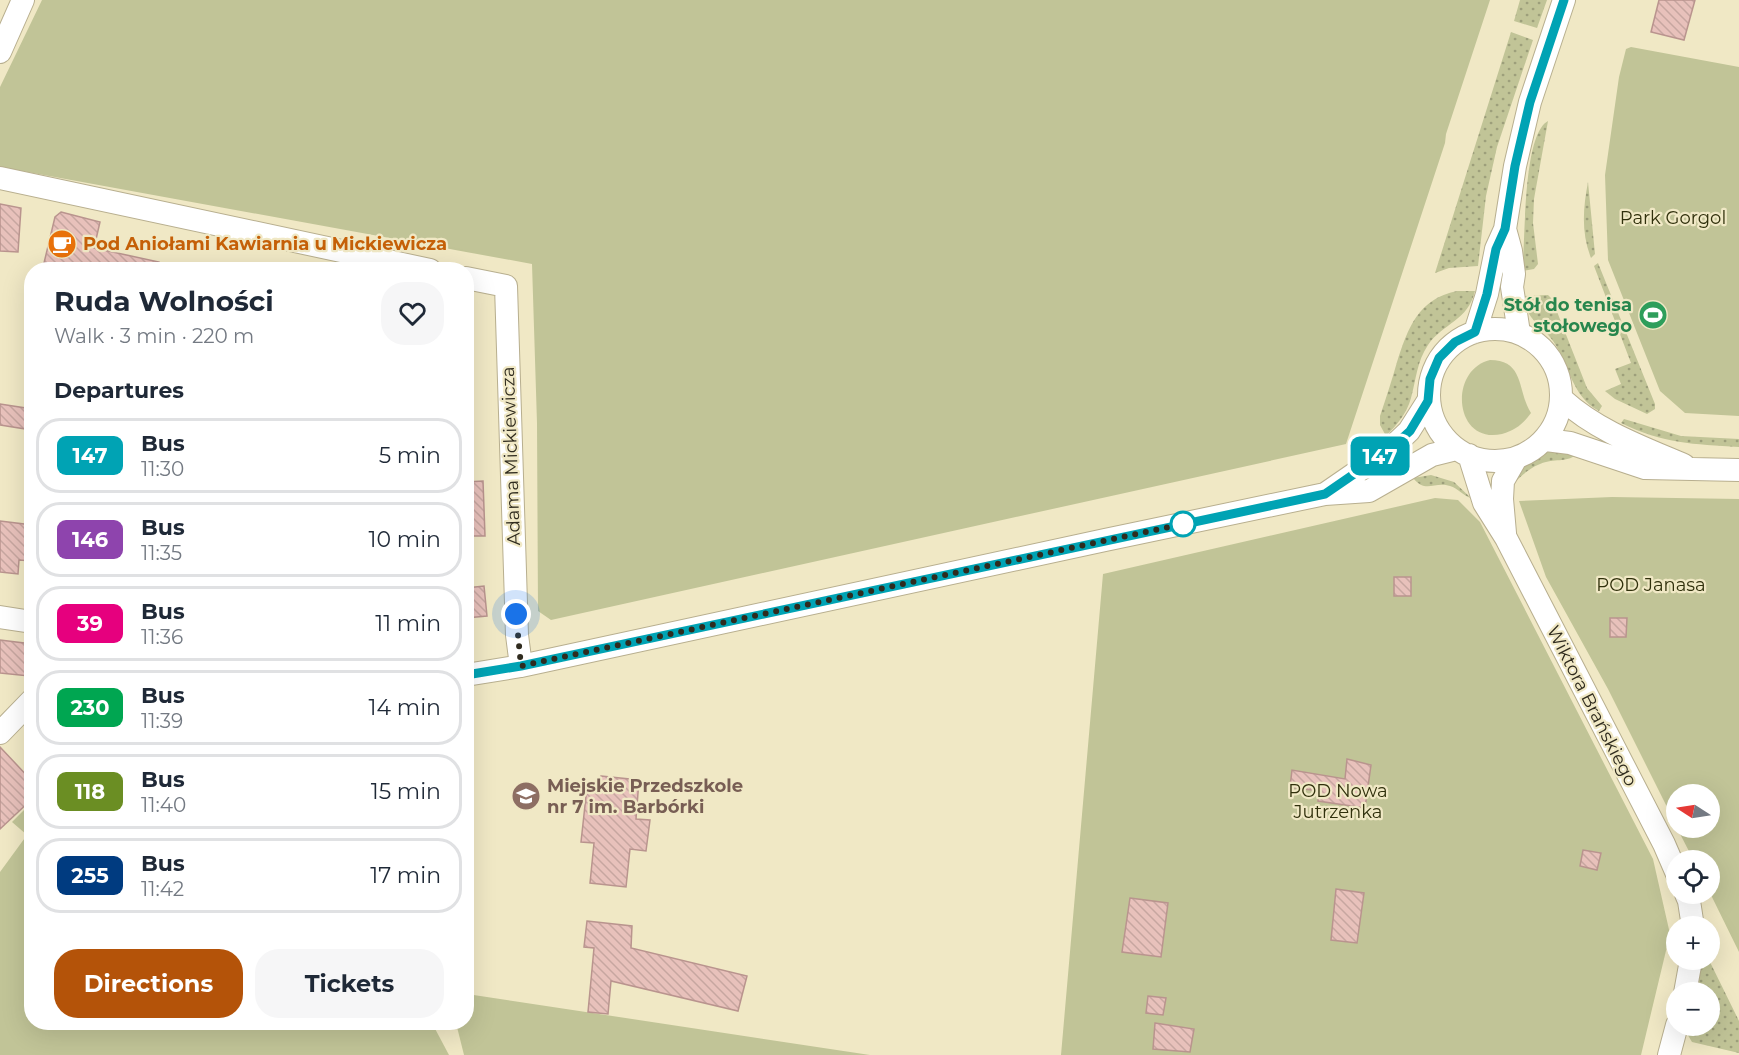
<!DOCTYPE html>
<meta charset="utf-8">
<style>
body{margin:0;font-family:Montserrat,sans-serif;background:#f6f6f7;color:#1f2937;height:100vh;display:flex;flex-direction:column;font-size:22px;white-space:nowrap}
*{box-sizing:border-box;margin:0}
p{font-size:20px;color:#747a83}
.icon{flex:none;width:33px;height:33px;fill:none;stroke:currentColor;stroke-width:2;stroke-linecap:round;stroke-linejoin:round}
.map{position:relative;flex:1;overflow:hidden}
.side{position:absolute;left:24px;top:262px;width:450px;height:768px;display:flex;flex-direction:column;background:#fff;border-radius:24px;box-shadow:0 6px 24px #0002}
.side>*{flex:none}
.badge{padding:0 12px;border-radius:9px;font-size:21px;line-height:39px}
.needle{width:39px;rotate:282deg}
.fabs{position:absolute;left:1666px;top:784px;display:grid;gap:12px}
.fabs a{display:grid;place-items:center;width:54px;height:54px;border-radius:50%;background:#fff;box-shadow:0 6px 24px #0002;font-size:30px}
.you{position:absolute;width:30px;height:30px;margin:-15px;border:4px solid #fff;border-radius:50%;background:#1a73e8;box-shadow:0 0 0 9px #1a73e833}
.map>.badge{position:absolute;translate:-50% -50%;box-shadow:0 0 0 3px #fff}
h2{padding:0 30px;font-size:22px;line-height:54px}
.round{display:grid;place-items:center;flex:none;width:63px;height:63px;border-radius:24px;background:#f6f6f7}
.head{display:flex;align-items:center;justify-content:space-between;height:102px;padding:0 30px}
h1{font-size:28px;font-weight:700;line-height:45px}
.cta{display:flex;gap:12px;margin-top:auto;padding:12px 30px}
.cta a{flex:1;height:69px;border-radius:24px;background:#b45309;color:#fff;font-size:24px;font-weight:700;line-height:69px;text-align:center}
.cta a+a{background:#f6f6f7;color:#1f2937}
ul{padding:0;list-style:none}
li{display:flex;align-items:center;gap:18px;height:75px;margin:0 12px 9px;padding:0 18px;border:3px solid #e0e1e3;border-radius:24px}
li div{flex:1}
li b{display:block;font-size:22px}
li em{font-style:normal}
li .badge{min-width:66px;font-weight:700;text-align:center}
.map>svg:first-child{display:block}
</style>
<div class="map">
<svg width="1739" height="1055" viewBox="0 0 1739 1055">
<defs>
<pattern id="grass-dots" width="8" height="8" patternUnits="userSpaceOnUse" patternTransform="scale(1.5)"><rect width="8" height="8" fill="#c1c497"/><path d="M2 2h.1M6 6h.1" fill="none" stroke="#9d9f7b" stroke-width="1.8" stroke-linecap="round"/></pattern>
<pattern id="building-back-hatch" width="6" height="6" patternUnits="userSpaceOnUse" patternTransform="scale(1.5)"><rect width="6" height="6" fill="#e8c1bb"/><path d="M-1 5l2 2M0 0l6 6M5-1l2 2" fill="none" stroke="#c7a6a0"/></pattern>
</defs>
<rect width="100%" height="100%" fill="#f0e8c5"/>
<path fill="url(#grass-dots)" d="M 1520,0 L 1547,0 L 1537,28 L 1514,21 Z
M 1511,32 L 1533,40 L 1497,147 L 1486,196 L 1478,266 L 1449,268 L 1435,273 Z
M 1548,121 L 1534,199 L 1533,223 L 1538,264 L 1534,269 L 1522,271 C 1526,242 1522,135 1548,121 Z
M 1588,182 L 1595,254 L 1591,258 C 1581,233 1583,208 1588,182 Z
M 1598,263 L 1655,404 L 1655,409 L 1647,414 L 1615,399 L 1605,391 L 1621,384 L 1615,369 L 1631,363 L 1594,266 Z
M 1457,291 L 1475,291 C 1468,321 1443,323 1428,345 C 1417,361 1416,380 1411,398 C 1407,413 1397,425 1386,436 L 1380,425 L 1380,416 C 1386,398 1392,380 1397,362 C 1408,328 1418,299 1457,291 Z
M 1548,295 L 1552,299 L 1587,388 L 1602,406 L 1599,411 C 1571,396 1570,365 1553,341 C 1539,321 1530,325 1522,296 Z
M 1624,419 L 1681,436 L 1739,439 L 1739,447 C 1693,444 1664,444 1621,423 Z
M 1547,450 L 1579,452 C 1571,462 1558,459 1546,462 C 1533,465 1522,475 1513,484 C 1521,466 1527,455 1547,450 Z
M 1431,475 L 1454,482 L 1471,498 C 1463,496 1458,488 1450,486 C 1434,481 1426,494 1413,478 Z
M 1701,960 L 1709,960 L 1739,1021 L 1739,1053 L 1692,1042 L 1686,1032 L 1687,1026 L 1710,1026 L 1710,993 L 1695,993 Z"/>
<path fill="#c1c497" d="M 42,0 L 1490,0 L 1446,134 L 1445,143 L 1346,444 L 551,620 L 538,611 L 537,423 L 532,264 L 0,167 L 0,87 Z
M 1631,47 L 1739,67 L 1739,416 L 1685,413 L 1660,391 L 1608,260 L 1605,175 L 1619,77 L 1626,49 Z
M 1490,360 C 1525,360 1517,391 1531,413 C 1523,424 1516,430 1502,434 C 1454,445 1448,370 1490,360 Z
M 1612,497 L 1739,499 L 1739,952 L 1710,893 L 1710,861 L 1694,861 L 1677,828 L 1710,828 L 1710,795 L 1677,795 L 1677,827 L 1608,689 L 1546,577 L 1519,501 Z
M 1435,498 L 1458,500 L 1480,522 L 1653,859 L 1670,934 L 1641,1055 L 1061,1055 L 1103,574 Z
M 31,803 L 32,1023 L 432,1023 L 449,1055 L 0,1055 L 0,872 L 27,835 L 12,822 Z
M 467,994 L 870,1055 L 464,1055 L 456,1023 L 466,1023 Z"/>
<path fill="url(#building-back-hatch)" stroke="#b9948e" stroke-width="1.5" d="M 1659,0 L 1695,0 L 1684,40 L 1651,32 Z
M 0,204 L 21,208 L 18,252 L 0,251 Z
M 61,212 L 100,222 L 94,248 L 159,262 L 158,270 L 78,270 L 44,263 L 55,217 Z
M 0,404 L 32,409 L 32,430 L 0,425 Z
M 483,481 L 485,536 L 466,536 L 466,482 Z
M 0,521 L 32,525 L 32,561 L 19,560 L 18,574 L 0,572 Z
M 1394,577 L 1411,577 L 1411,596 L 1394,596 Z
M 484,586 L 487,616 L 466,618 L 466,588 Z
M 1610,618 L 1627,618 L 1626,637 L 1610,637 Z
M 0,640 L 32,644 L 29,676 L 0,673 Z
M 0,747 L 32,781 L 32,799 L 0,829 Z
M 1347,759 L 1371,765 L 1365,808 L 1318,801 L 1319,791 L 1290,787 L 1292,770 L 1345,779 Z
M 601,776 L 639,780 L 636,819 L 650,820 L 646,851 L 630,849 L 626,887 L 590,883 L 594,843 L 581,842 L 587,787 L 600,789 Z
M 1583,850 L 1601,853 L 1597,870 L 1580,866 Z
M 1336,889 L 1364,893 L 1357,943 L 1331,940 Z
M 1130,898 L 1168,903 L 1161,957 L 1122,952 Z
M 587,921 L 632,926 L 631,948 L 747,976 L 738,1011 L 611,981 L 608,1014 L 588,1012 L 594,948 L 584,947 Z
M 1148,996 L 1166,998 L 1163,1015 L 1146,1013 Z
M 1155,1023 L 1194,1029 L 1190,1052 L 1153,1049 Z"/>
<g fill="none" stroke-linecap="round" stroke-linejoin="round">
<g stroke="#b8af8f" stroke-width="24">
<path id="minor" d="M 0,52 L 23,0
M 0,178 L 430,270
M 1505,229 L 1511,251 L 1514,274 L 1512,287 L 1519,333
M 466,278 L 506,286 L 517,635 L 521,666
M1429 395a66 66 0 1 1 132 0a66 66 0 1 1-132 0Z
M 1475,332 L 1487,294 L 1496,249 L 1505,229 L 1515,166 L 1530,102 L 1564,0
M 1562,399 C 1597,431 1642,447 1684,465
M 1546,440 L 1570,443 L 1645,468 L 1739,470
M 1469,455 L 1484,503 L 1506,538 L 1664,844 L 1677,874
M 1325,494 L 1389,450 L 1409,431 L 1428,401
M 1505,533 L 1502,499 L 1503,481 L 1515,460
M 0,617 L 32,622
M 466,675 L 521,666 L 1105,540 L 1325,494 L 1369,491 L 1432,455 L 1456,449
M 0,733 L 32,700
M 1686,894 L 1689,901 L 1693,927
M 1685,993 L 1691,960
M 1669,1055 L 1677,1025"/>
</g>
<use href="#minor" stroke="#fff" stroke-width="22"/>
</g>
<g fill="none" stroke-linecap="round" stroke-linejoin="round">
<g stroke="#fff" stroke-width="14">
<path id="line" d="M 466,675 L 521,666 L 1325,494 L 1389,450 L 1410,431 L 1428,401 L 1430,379 L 1439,358 L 1455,342 L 1475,332 L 1487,294 L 1496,249 L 1505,229 L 1515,166 L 1530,102 L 1564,0"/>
</g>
<use href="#line" stroke="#00a3b4" stroke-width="9"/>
<path stroke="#2f2b1e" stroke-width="6" stroke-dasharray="0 10.8" d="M 516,614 L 521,666 L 1183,524"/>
</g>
<defs>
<g id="cafe-disc" transform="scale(1.5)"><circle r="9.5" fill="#e8710a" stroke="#f0e8c5"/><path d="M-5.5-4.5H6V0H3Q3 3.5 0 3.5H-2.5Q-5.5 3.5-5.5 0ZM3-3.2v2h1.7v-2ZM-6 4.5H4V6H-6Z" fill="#fff"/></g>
<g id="stadium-disc" transform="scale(1.5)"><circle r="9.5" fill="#2e9e5b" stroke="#f0e8c5"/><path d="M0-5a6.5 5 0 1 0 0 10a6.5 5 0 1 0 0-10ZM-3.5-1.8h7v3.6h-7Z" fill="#fff"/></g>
<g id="school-disc" transform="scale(1.5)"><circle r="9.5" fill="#8d6e63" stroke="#f0e8c5"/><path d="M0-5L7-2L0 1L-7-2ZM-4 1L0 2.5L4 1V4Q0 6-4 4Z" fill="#fff"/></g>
</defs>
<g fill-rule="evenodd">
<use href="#cafe-disc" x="62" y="244"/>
<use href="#stadium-disc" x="1653" y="315"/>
<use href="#school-disc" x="526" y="796"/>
</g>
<circle fill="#fff" stroke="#00a3b4" stroke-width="3" cx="1183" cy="524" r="12"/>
<g text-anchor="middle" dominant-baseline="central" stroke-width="4.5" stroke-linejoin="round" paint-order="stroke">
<g font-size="18" fill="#30300c" stroke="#f0e8c5">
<text x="1673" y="218">Park Gorgol</text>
<text x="1651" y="585">POD Janasa</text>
<text x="1338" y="791">POD Nowa<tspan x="1338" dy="21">Jutrzenka</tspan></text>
</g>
<g font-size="18" font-weight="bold" fill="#c56008" stroke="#f0e8c5" text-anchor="start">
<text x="83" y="244">Pod Aniołami Kawiarnia u Mickiewicza</text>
</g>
<g font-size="18" font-weight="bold" fill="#27864d" stroke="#f0e8c5" text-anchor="end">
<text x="1632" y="305">Stół do tenisa<tspan x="1632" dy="21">stołowego</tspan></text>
</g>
<g font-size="18" fill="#2f2b1e" stroke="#f0e8c5">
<text transform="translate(511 456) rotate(-92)">Adama Mickiewicza</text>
<text transform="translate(1592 706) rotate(63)">Wiktora Brańskiego</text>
</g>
<g font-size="18" font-weight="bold" fill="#785e54" stroke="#f0e8c5" text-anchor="start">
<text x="547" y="786">Miejskie Przedszkole<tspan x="547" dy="21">nr 7 im. Barbórki</tspan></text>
</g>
</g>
</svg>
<div class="fabs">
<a><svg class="needle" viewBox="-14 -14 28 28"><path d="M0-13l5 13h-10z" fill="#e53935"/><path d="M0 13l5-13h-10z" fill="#747a83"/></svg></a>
<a><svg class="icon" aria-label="locate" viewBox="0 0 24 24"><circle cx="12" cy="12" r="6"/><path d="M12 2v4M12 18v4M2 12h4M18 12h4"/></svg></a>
<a>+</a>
<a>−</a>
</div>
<div class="you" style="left:516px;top:614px"></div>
<b class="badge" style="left:1380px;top:456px;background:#00a3b4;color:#fff">147</b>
<section class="side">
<div class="head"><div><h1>Ruda Wolności</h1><p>Walk · 3 min · 220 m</p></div><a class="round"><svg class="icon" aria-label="heart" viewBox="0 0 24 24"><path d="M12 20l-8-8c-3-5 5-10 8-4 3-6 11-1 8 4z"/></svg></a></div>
<h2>Departures</h2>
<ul>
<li><span class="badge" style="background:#00a3b4;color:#fff">147</span><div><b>Bus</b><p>11:30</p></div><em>5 min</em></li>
<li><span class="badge" style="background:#8e44ad;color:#fff">146</span><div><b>Bus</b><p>11:35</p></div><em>10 min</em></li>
<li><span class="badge" style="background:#e6007e;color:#fff">39</span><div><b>Bus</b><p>11:36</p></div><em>11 min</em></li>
<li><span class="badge" style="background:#00a651;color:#fff">230</span><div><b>Bus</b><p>11:39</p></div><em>14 min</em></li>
<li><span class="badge" style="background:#6b8e23;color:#fff">118</span><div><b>Bus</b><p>11:40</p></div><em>15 min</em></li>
<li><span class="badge" style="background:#003b80;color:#fff">255</span><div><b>Bus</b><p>11:42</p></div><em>17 min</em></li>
</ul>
<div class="cta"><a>Directions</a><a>Tickets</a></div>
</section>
</div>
